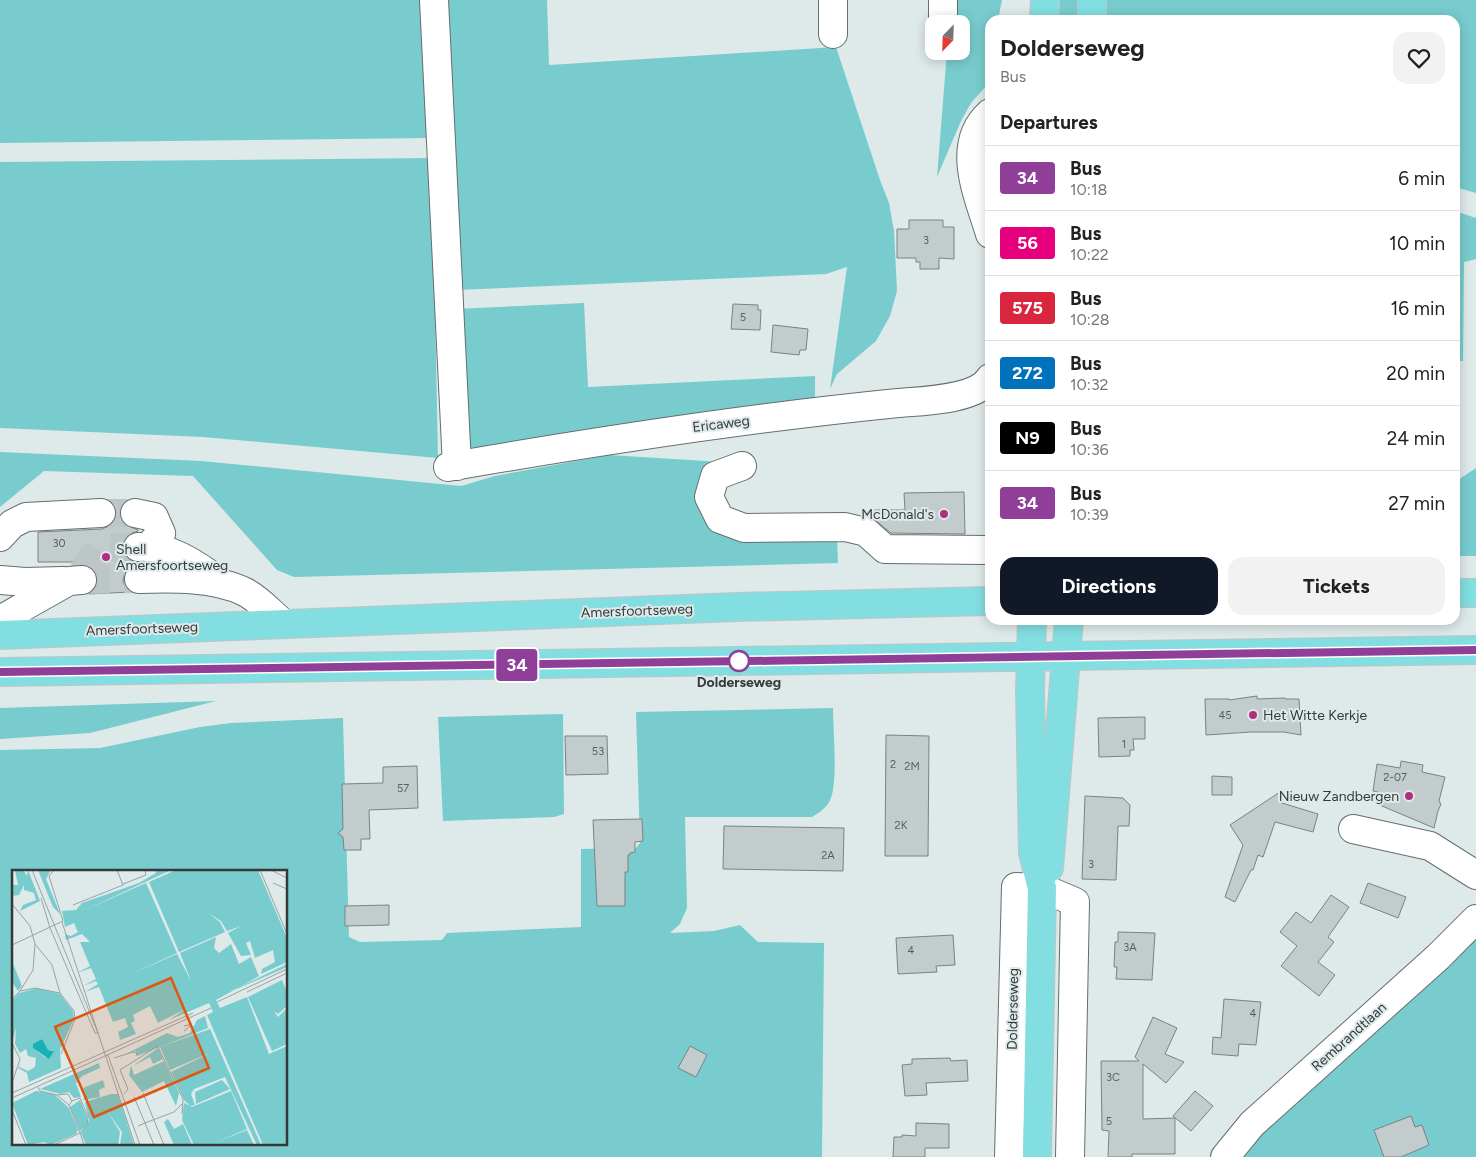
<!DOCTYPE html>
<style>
body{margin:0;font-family:Figtree,sans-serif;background:#f2f2f2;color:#222;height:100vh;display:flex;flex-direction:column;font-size:19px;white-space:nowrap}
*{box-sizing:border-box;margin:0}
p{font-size:16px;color:#767676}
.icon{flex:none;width:28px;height:28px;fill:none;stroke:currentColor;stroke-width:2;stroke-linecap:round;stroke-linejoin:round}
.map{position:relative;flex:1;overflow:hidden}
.drawer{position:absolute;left:985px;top:15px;width:475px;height:610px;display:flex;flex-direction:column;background:#fff;border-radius:15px;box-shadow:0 2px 12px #0003}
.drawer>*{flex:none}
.badge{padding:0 10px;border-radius:4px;font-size:18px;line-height:32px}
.needle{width:32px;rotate:203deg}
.tools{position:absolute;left:925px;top:15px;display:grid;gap:10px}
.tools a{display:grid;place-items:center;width:45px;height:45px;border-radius:10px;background:#fff;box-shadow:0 2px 12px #0003;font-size:25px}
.map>.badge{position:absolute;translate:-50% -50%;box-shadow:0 0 0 2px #fff}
h2{padding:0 15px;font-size:19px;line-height:45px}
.round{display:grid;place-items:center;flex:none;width:52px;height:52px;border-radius:15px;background:#f2f2f2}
.headline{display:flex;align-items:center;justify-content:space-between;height:85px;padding:0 15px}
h1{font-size:24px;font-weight:700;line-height:38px}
.primary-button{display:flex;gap:10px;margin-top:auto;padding:10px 15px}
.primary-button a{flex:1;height:58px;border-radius:15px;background:#111827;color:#fff;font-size:20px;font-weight:700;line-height:58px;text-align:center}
.primary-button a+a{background:#f2f2f2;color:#222}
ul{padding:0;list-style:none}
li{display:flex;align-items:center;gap:15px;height:65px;padding:0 15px;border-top:1px solid #e0e0e0}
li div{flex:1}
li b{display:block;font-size:19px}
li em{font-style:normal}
li .badge{min-width:55px;font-weight:700;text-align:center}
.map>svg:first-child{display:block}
</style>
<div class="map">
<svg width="1476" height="1157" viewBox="0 0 1476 1157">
<rect width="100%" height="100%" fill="#dee9e9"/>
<path fill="#78ccce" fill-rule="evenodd" d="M 0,0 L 427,0 L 431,138 L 0,143 Z
M 445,0 L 547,0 L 549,65 L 836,47 L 880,180 L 889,203 L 894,231 L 897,291 L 890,316 L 876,341 L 837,374 L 830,389 L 847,267 L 826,274 L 456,290 Z
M 951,0 L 1002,0 L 998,20 L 990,20 L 990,68 L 987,85 L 971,103 L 961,121 L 937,177 L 947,51 L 961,51 L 961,24 L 949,24 Z
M 1060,0 L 1082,0 L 1080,20 L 1058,20 Z
M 1105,0 L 1476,0 L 1476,193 L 1455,187 L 1455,20 L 1103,20 Z
M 432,158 L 438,458 L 203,437 L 0,428 L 0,162 Z
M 1455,211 L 1476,218 L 1476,259 L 1464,262 L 1463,361 L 1455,361 Z
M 584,303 L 588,387 L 815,376 L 815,401 L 462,457 L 456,309 Z
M 0,452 L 201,461 L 461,486 L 495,476 L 609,455 L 722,462 L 714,522 L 837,538 L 838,563 L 294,577 L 277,570 L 193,476 L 44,471 L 0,507 Z
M 1476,468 L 1476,556 L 1455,556 L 1455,482 Z
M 216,701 L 90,733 L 0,739 L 0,708 Z
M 833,708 C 833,731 838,778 831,798 C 828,807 820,812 812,817 L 685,817 L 687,908 L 680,924 L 670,933 L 714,931 L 740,925 L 758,942 L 824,943 L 822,1157 L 0,1157 L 0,750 L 100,748 L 200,727 L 231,723 L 343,718 L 349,937 L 360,942 L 442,940 L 447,933 L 581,927 L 581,849 L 636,848 L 640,843 L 636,712 ZM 14,871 L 286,871 L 286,1143 L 14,1143 Z
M 563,714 L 564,814 L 554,817 L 443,821 L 438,717 Z
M 1476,931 L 1476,1157 L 1238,1157 L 1239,1156 Z"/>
<path fill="#c2cccc" stroke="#798383" d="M 909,220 L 943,220 L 943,227 L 954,227 L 954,259 L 939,258 L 939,269 L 920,269 L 920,262 L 916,262 L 916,258 L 897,258 L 897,229 L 909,229 Z
M 733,304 L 758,305 L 758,310 L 761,310 L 760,330 L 731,329 Z
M 773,325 L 808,329 L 806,350 L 800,350 L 799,355 L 771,352 Z
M 964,492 L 965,534 L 891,533 L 875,520 L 875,510 L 905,510 L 904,493 Z
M 121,506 L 120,517 L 124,524 L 138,530 L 138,531 L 130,534 L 125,539 L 122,546 L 124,554 L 130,560 L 139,563 L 130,566 L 125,572 L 123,580 L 125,587 L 131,592 L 89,594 L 96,587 L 98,579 L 95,572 L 89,566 L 82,564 L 81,562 L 38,562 L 38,532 L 102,529 L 109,526 L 115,520 L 117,513 L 115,507 Z
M 1257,696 L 1257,699 L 1285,698 L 1285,699 L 1299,699 L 1301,735 L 1284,732 L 1251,732 L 1206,735 L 1205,699 L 1229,699 L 1229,700 Z
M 1145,717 L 1145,739 L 1133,739 L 1134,750 L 1130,750 L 1130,756 L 1099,757 L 1098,718 Z
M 886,735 L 929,736 L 928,856 L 885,856 Z
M 565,736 L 607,736 L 608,774 L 566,775 Z
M 1401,761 L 1423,765 L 1422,772 L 1445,777 L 1439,801 L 1441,804 L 1438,811 L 1434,828 L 1375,803 L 1378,792 L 1373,791 L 1377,764 L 1400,768 Z
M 417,766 L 418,808 L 369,810 L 370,839 L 361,839 L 361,850 L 344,850 L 343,837 L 338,833 L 343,829 L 342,784 L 383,783 L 383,767 Z
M 1212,776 L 1232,777 L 1232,795 L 1212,795 Z
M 1280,792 L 1282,803 L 1318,814 L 1313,832 L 1275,822 L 1263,857 L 1258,855 L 1253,870 L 1251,870 L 1235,902 L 1225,897 L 1243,845 L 1230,825 Z
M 1085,796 L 1123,798 L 1130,805 L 1129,826 L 1118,826 L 1116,880 L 1082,879 Z
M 642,819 L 643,841 L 635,842 L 635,852 L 630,853 L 630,855 L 628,855 L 628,872 L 625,872 L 625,906 L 597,906 L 593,820 Z
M 724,826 L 844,828 L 843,871 L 723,869 Z
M 1368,883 L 1406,897 L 1398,918 L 1360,903 Z
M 1331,895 L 1349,907 L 1328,937 L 1334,942 L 1318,962 L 1335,975 L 1319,996 L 1281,966 L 1297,946 L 1280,932 L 1296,912 L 1311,923 Z
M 389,905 L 389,925 L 345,926 L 345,906 Z
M 1118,932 L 1155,933 L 1152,980 L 1116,979 L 1117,967 L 1114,967 L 1115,942 L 1118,942 Z
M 953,935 L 955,965 L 936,966 L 937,972 L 898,974 L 896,938 Z
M 1224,999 L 1261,1002 L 1256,1045 L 1239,1044 L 1238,1056 L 1212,1054 L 1213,1037 L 1221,1038 Z
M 1153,1017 L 1177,1028 L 1165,1054 L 1184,1062 L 1166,1083 L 1143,1064 L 1143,1119 L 1175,1118 L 1175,1154 L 1132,1154 L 1132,1157 L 1108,1157 L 1109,1131 L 1102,1130 L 1101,1061 L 1139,1061 L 1135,1057 Z
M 690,1046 L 707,1055 L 696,1077 L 678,1068 Z
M 950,1058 L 951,1061 L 967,1060 L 968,1081 L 926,1083 L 927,1095 L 905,1096 L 902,1065 L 912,1064 L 912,1059 Z
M 1195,1091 L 1213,1106 L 1191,1131 L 1173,1116 Z
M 1411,1116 L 1415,1127 L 1422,1125 L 1429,1145 L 1401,1157 L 1384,1157 L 1374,1130 Z
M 916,1123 L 949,1124 L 949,1148 L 925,1148 L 925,1157 L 893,1157 L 894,1137 L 902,1137 L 902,1135 L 916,1136 Z"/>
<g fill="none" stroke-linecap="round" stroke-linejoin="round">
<path stroke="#bcc6c6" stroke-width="28" stroke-dasharray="28 14" stroke-linecap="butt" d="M 101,513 L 135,513
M 82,573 L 100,547 L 138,547
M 82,580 L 139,579"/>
<g stroke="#656e6e" stroke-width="30">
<path id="minor" d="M 434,0 L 457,466
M 943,24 L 943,0
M 833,34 L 833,0
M 990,113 C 954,145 979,197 990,234
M 742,466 L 715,476 L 709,497 L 720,519 L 744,528 L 845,527 L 866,532 L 885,549 L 987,550
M 448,467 C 597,441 747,418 898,403 C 922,401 977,400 990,378
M 135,513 L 154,517 L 161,533 L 149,546
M 0,537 L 12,524 L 26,517 L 101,513
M 138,547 C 168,545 196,564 219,581
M 139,579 C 172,578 215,577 245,592 C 259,599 272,614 284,624
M 0,580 L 25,582 L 63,581
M 0,620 L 69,581 L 82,580
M 1353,829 L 1430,846 L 1476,875
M 1009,1157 L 1016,887 L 1042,888 L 1075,902 L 1070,1157
M 1225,1157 L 1252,1124 L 1438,957 L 1476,919"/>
</g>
<g stroke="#c2c4c4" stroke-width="30">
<path id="major" d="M 1044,20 L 1045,0
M 1092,20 L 1092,0
M 1455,593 L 1476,593
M 1032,620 L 1030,690 L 1033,853 L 1042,888 L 1037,1157
M 0,635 L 737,607 L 990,601
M 0,672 C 492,668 984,654 1476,650
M 1049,868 L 1069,620"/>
</g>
<use href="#minor" stroke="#fff" stroke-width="28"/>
<use href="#major" stroke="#83dee1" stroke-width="28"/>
</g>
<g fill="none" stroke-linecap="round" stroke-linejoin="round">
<g stroke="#fff" stroke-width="11">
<path id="line" d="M 0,672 C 492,669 984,654 1476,650"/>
</g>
<use href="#line" stroke="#8f3f98" stroke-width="8"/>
</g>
<g fill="#b0307d" stroke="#dee9e9" stroke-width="2">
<circle cx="944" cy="514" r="5"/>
<circle cx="106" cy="557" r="5"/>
<circle cx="1253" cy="715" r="5"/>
<circle cx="1409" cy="796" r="5"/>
</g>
<circle fill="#fff" stroke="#8f3f98" stroke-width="2.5" cx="739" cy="661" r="10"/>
<g text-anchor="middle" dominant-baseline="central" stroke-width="4" stroke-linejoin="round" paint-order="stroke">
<g font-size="11" fill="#585e5e">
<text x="926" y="240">3</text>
<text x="743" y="317">5</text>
<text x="59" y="543">30</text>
<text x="1225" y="715">45</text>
<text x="1124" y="744">1</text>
<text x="598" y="751">53</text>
<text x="893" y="764">2</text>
<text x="912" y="766">2M</text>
<text x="1395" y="777">2-07</text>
<text x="403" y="788">57</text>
<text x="901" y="825">2K</text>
<text x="828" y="855">2A</text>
<text x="1091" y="864">3</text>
<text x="1130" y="947">3A</text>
<text x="911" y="950">4</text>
<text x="1253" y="1013">4</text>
<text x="1113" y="1077">3C</text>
<text x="1109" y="1121">5</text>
</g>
<g font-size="14" fill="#353939" stroke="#dee9e9">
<text transform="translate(721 424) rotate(-7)">Ericaweg</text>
<text transform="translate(637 611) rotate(-2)">Amersfoortseweg</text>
<text transform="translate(142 629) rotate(-2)">Amersfoortseweg</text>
<text transform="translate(1013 1009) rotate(-89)">Dolderseweg</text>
<text transform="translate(1349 1037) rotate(-42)">Rembrandtlaan</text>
</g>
<g font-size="14" fill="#353939" stroke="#dee9e9" text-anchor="end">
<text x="934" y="514">McDonald's</text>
<text x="116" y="549" text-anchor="start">Shell<tspan x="116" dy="16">Amersfoortseweg</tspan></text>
<text x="1263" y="715" text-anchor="start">Het Witte Kerkje</text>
<text x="1399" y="796">Nieuw Zandbergen</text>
</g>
<g font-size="14" font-weight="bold" fill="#353939" stroke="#dee9e9">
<text x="739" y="682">Dolderseweg</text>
</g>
</g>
<g transform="translate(12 870)">
<rect width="275" height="275" fill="#dee9e9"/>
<path d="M 3,0 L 11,0 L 15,6 L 16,0 L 28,31 L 8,41 L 11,35 L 24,30 L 22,23 L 12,20 L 12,15 L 7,25 L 0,26 L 0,15 L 6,15 ZM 26,0 L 39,0 L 34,9 L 48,44 L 41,37 ZM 143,0 L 159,0 L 71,41 L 134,13 L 165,83 L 117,105 L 165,84 L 179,111 L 168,83 L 204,67 L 202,78 L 207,83 L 219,74 L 227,94 L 239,87 L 247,106 L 204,130 L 208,138 L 235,127 L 257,184 L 275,176 L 275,275 L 251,275 L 195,145 L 201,142 L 197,133 L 157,150 L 175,138 L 146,153 L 138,136 L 121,145 L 123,151 L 119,153 L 124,164 L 108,170 L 106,162 L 116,157 L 113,148 L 101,152 L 87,117 L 73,122 L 86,114 L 84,111 L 71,116 L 84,109 L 79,98 L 65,103 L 78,96 L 68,72 L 78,72 L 70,64 L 54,70 L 53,64 L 59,66 L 66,62 L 62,53 L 53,57 L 50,41 L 64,40 L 70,33 L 127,13 L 144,3 ZM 164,0 L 246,0 L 275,68 L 275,92 L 249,104 L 250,99 L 263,92 L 261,80 L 243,88 L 238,71 L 234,73 L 239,85 L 229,86 L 216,63 L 229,56 L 215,61 L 209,51 L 196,43 L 208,52 L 213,62 L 167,82 L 137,12 ZM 0,91 L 10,116 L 6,121 L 0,112 ZM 275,94 L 275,97 L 220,121 L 221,120 ZM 270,110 L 275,122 L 275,136 L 266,144 L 262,141 L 266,147 L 275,138 L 275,174 L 260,181 L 236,127 ZM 25,118 L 48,124 L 61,141 L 62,149 L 48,180 L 49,198 L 17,212 L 15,203 L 6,198 L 9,192 L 7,197 L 16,201 L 23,197 L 24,188 L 16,186 L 14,179 L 8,183 L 3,174 L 4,158 L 0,173 L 0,130 L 7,123 ZM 29,169 L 36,180 L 41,180 L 33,187 L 21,178 ZM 193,146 L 196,158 L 125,186 L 124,181 L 114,184 L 155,163 L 166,167 L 178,163 L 185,150 ZM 198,159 L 199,161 L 249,275 L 245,275 L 213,207 L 182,219 L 179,224 L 183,235 L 178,236 L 172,230 L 159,202 L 200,182 L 158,200 L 148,177 ZM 146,178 L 151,189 L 141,194 L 138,187 L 121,196 ZM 152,191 L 167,223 L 164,236 L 152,211 L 130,222 L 117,205 L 119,195 L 122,205 ZM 87,193 L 88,198 L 70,206 L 64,213 L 69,227 L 62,228 L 57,222 L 49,224 L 28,219 ZM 91,210 L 93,217 L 87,220 L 88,227 L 71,230 L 74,226 L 71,218 ZM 210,210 L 218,219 L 184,234 L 183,222 ZM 24,221 L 42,224 L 57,238 L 66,260 L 64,264 L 39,275 L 32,272 L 16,275 L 0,233 ZM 219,221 L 235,259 L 202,273 L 235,260 L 242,275 L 182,275 L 170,250 L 172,233 L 180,237 ZM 99,224 L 106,224 L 122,275 L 108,275 L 110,262 L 96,242 L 108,262 L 106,275 L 74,275 L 69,263 L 77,250 L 73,232 ZM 68,230 L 75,246 L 75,255 L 68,261 L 58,237 ZM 156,249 L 162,259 L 171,254 L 180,275 L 162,275 L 152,252 Z" fill="#78ccce" fill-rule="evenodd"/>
<path d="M 30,169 L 36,180 L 42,181 L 37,189 L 21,178 L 21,174 Z" fill="#17b2b7"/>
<path fill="none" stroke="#9aa3a3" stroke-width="1" d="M 20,0 L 86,163 L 123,275M 248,0 L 275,64M 259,0 L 275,8M 261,13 L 275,19M 111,14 L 134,5 L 133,0M 29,28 L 38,58 L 83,163 L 86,163 L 50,52M 0,34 L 18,56 L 23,74 L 40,95 L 48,123 L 62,141 L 63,149 L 49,184M 61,35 L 111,15 L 105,0M 0,75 L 51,51 L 37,6 L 42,0M 8,121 L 21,100 L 23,74M 235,122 L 275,103M 0,129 L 8,121 L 23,118 L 48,123M 205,132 L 275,99M 172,156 L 180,154 L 172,161M 0,173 L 8,189 L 0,213M 146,177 L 171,229 L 170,244M 96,185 L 128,275M 102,188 L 121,182 L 125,183 L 124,186M 26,217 L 28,221 L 45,225 L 56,224 L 60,231 L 57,235M 0,223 L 181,143M 131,223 L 152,275M 112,224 L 116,219 L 108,200 L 146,176M 122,227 L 133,253 L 162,242 L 171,233M 0,228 L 199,138M 60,231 L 68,228 L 76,246 L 75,255 L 68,263 L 72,275M 0,240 L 14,275M 126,256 L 133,253 L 142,275M 42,275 L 68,263 L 57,235 L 45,225"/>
<path fill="#df570e" fill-opacity="0.15" stroke="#df570e" stroke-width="2.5" d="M 159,108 L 197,198 L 82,247 L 43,157 Z"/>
<rect width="275" height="275" fill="none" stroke="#353939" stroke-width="2.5"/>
</g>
</svg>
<div class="tools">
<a><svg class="needle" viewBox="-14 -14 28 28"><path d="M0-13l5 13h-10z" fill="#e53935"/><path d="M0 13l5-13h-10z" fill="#767676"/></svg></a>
</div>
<b class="badge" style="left:517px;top:665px;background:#8f3f98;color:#fff">34</b>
<section class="drawer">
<div class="headline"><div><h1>Dolderseweg</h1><p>Bus</p></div><a class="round"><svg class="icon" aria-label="heart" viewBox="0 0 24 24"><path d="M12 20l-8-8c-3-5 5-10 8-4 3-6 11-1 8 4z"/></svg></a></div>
<h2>Departures</h2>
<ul>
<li><span class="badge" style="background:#8f3f98;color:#fff">34</span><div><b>Bus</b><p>10:18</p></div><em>6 min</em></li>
<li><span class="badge" style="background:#e6007e;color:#fff">56</span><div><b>Bus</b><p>10:22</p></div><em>10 min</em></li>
<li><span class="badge" style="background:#d7263d;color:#fff">575</span><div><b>Bus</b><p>10:28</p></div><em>16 min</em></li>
<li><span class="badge" style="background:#0072bc;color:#fff">272</span><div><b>Bus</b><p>10:32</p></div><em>20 min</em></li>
<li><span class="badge" style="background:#000;color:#fff">N9</span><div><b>Bus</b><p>10:36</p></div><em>24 min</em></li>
<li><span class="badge" style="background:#8f3f98;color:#fff">34</span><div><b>Bus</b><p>10:39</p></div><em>27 min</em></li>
</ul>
<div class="primary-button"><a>Directions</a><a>Tickets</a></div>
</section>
</div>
